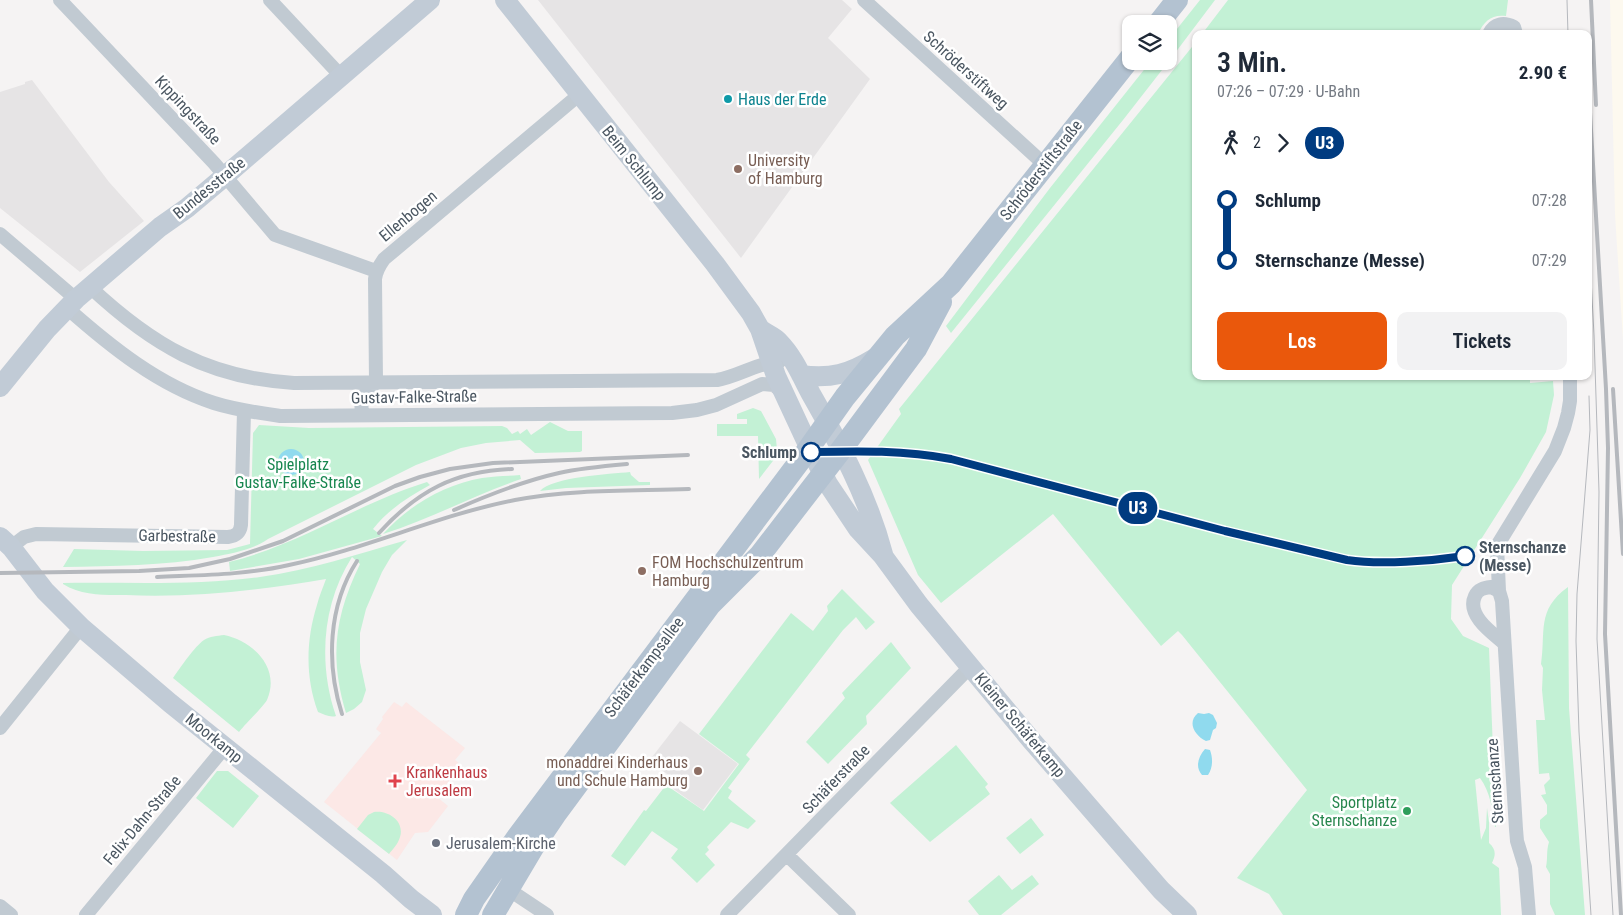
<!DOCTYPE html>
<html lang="de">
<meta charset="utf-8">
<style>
body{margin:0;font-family:"Roboto Condensed",sans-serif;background:#f2f2f3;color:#1f2937;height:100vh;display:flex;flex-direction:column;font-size:19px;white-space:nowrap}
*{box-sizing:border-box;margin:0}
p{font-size:16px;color:#747a83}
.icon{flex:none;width:28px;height:28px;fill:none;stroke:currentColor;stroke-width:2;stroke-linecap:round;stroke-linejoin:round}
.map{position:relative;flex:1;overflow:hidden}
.sheet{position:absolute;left:1192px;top:30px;width:400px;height:350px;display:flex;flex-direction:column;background:#fff;border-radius:10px;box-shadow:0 1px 4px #0004}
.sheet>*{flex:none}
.badge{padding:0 10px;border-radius:16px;font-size:18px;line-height:32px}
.tools{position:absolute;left:1122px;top:15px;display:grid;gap:10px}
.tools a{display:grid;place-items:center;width:55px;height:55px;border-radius:10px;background:#fff;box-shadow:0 1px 4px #0004;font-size:25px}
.map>.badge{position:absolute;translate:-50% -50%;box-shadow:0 0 0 2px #fff}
.legs{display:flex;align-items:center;gap:8px;height:55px;padding:0 25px;font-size:16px}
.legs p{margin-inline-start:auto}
.head{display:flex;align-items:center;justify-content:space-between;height:85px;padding:0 25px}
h1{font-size:28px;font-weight:600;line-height:38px}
.cta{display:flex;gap:10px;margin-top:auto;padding:10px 25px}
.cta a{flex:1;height:58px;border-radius:10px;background:#ea580c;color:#fff;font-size:20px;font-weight:600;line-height:58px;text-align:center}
.cta a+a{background:#f2f2f3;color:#1f2937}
ul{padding:0 25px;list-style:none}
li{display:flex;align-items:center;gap:18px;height:60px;font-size:19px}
li i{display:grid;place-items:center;width:8px;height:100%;margin:0 6px;background:currentColor}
li i::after{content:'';width:12px;height:12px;margin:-6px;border:4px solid;border-radius:50%;background:#fff}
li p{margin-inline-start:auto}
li:first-child i{background:linear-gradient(#0000 50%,currentColor 0)}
li:last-child i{background:linear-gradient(currentColor 50%,#0000 0)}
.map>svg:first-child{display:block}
</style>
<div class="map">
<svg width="1623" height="915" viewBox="0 0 1623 915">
<rect width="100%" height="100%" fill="#f5f3f3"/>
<path fill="#fdf9ef" d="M 1610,0 L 1623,0 L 1623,340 L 1615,214 Z"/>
<path fill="#e6e4e5" d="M 538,0 L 842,0 L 852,9 L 828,38 L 870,79 L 741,258 Z
M 32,80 L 109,182 L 144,221 L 80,272 L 0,208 L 0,92 L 25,84 L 25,82 Z
M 680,721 L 738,764 L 703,810 L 665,783 L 670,776 L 649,761 Z"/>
<path fill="#fce8e6" d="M 394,702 L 402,707 L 406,702 L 465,748 L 455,760 L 461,765 L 437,797 L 448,806 L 428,832 L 415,833 L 397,860 L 324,802 L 381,733 L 376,729 L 383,719 L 382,717 Z"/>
<path fill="#c3f1d5" d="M 1200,0 L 1215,0 L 1169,61 L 1169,39 Z
M 1228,0 L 1508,0 L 1506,16 C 1492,14 1484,21 1478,34 L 1202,34 Z
M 1196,42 L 1196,376 L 1530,376 L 1530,383 L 1553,381 L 1554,395 L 1546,432 L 1520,478 L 1452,585 L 1451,619 L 1463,636 L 1489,648 L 1496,827 L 1495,827 C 1493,811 1490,791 1480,778 L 1475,780 L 1481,840 L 1486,828 L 1487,808 L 1489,822 L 1489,843 C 1496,849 1496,855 1492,863 L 1499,868 L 1501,915 L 1283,915 L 1269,894 L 1237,878 L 1307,790 L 1182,635 L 1178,631 L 1161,646 L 1053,514 L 941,603 L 918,575 L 868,460 L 901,414 L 899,409 Z
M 1151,61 L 1169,61 L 1123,120 L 951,333 L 946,326 L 1050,188 Z
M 753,408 L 761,411 L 776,439 L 777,450 L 776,457 L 759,479 L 758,436 L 717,436 L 717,424 L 747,424 L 747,419 L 737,419 L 737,414 Z
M 550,422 L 568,431 L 582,431 L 582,451 L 580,452 L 535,453 L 520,440 L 486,443 L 461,448 L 416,465 L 268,539 C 252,550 233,553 213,557 C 163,566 113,566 63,567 L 74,549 L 143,551 L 227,550 L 250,544 L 253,433 L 259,425 L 309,428 L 502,426 L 507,428 L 512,434 L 518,431 L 520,434 L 527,429 L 531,435 Z
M 630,472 L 631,475 L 639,482 L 650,482 L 650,485 L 566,488 L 540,491 C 552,477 610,474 630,472 Z
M 520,475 L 521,479 C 474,495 431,519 383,534 C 409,505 444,485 482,478 C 494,476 508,476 520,475 Z
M 427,482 L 430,485 C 408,497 388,510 373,529 L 382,536 L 299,559 L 230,571 L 229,562 C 299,545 359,503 427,482 Z
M 407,540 L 392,555 L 382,572 L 366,609 L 360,633 L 360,662 L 366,690 L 362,702 L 354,709 L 346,713 C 329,656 335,616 360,564 L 352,557 C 322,604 318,664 336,716 C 330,718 324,714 318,712 C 305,677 306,640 317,605 C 319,596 323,588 326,579 C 260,590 193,598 126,595 C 104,595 82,596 63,584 L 63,583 C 128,582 195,586 260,577 C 310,570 358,554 407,540 Z
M 1568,587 L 1569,708 L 1585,915 L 1555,915 L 1550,904 L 1550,874 L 1546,867 C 1548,858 1546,852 1549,842 L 1540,828 L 1540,820 L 1547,814 L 1547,805 L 1541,795 L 1546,794 L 1544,785 L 1550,779 L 1549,773 L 1539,774 L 1536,720 L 1545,720 L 1542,690 L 1543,668 L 1541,664 C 1546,632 1536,610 1568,587 Z
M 842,589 L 875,622 L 866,630 L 856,617 L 843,630 L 746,755 L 750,759 L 728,788 L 732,791 L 728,798 L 756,821 L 748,829 L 731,822 L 707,847 L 709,850 L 705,854 L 715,865 L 697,883 L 671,858 L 678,849 L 652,831 L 625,866 L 611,856 L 644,810 L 646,811 L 666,785 L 704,811 L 739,764 L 699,734 L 791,613 L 813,631 L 828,611 L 827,606 Z
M 224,635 C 253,641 281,668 267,700 C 263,707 246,723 239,732 L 173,678 C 180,668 195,646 204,640 C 210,636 217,636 224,635 Z
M 891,642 L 911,668 L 866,716 L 867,724 L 828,764 L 806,742 L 845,698 L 842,693 Z
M 956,745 L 988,784 L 985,787 L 990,794 L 930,842 L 890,803 Z
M 217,771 L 228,771 L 259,796 L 233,828 L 196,798 Z
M 374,812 C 388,810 405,821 400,837 C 398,844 393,849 389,854 L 357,829 L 368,815 Z
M 1031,818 L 1044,835 L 1020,854 L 1006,838 Z
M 999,875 L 1012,890 L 1032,875 L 1039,884 L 1001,915 L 979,915 L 968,901 Z"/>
<path fill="#90daee" d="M278 462a13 13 0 1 1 26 0a13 13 0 1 1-26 0Z
M 1198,713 L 1204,714 L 1209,713 L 1213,715 L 1217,723 L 1216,728 L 1213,730 L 1210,740 L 1206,741 C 1194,735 1187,722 1198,713 Z
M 1205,749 L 1210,750 C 1213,758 1213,768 1208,775 L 1202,775 C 1195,767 1198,757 1205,749 Z"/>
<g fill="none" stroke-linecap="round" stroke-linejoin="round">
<path stroke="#c1cad2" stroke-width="14" d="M 60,0 L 214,163 L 275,235 L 376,271
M 270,0 L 342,77
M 864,0 L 1045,165
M 1489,34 C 1494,23 1504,22 1514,27 L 1516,34
M 0,234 L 76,299
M 90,287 C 152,345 208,378 294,383 L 717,380 C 739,376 757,363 780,361
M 67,308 C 110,346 158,385 214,403 C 236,410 259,413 281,416 L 672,413 L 697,410 L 716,405 L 762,384 L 774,385 L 783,393
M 362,415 L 361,399 L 376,382 L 375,279 C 376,271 379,266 384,259 L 580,94
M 11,547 L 24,537 L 36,534 L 228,537 C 236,536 240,533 241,525 L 244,411
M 1499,591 L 1491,587 C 1484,588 1478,589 1475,596 C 1466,615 1492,633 1504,643
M 0,728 L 81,627
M 787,855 L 849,915
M 508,889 L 547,915
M 0,906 L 11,915
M 86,915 L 225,747
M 727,915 L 971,666
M 1529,915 L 1525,867 L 1517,841 L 1516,829 L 1502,601 L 1499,591 L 1497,546 L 1555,451 L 1564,428 L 1568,413 L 1570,401 L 1570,376"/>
<path stroke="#c1cbd6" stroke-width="20" d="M 505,0 L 715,264 L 751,313 L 760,329 L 776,376 L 809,447 L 828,484 L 858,529 L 883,556 L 919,605 L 1032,741 L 1161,890 L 1187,915
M 760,329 C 766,334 774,336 779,342 C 793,356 802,377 811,394 C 840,445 868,497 883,554
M 801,375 C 831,379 849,374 875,358
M 0,387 L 47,329 L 76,299 L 160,227 L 187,208 L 225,176 L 430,0
M 0,537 L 11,547 L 45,591 L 81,627 L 170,703 L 383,874 L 411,899 L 432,915"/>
<path stroke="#b3c2d1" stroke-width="22" d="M 1158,24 L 1177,0
M 466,915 L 474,899 L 518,836 L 799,462 L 845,397 L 895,336 L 951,284 L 1131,57
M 493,915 L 534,846 L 555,815 L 710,605 L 760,555 L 841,450 L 916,349 L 941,302"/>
<path stroke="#b5b8bd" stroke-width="1" d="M 1567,0 L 1568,34
M 1589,240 L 1594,335 L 1597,428 L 1599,492 L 1597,639 L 1613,915
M 1589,396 L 1590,430 L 1577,594 L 1576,641 L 1579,732 L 1591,915"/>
<path stroke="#b5b8bd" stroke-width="4" d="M 1591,0 L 1596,105
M 1589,95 L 1606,389 L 1608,448 L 1605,634 L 1621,915
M 1613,389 L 1623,554
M 454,510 C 488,495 523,481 559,473 C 581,468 604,466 627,464
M 379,533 C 417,491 455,471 512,469
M 0,573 L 139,571 L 189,568 L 230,559 L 283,541 L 395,486 L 420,477 L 450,469 L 493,463 L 688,455
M 157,577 C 200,575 246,575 289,565 C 366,549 438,515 515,500 C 572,489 631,491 689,489
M 342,714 C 326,664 328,606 357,561"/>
</g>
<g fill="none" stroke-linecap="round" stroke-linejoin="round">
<g stroke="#fff" stroke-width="11">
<path id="line-1" d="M 811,452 C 859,451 904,450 951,459 L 1225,531 L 1347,560 C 1381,565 1431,561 1465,556"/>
</g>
<use href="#line-1" stroke="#003b80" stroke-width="8"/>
</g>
<circle fill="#0f9aa8" stroke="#fff" stroke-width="2" cx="728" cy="99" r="5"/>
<g fill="#8d6e63" stroke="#fff" stroke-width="2">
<circle cx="738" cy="169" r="5"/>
<circle cx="642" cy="571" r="5"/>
<circle cx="698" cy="771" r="5"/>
</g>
<g fill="#fff" stroke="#003b80" stroke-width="2.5">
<circle cx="811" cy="452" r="9"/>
<circle cx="1465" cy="556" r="9"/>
</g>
<path fill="#e0444e" stroke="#fff" stroke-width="2" d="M392.5 773.5h5v5h5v5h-5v5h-5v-5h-5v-5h5z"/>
<circle fill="#2e9e5b" stroke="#fff" stroke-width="2" cx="1407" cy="811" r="5"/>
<circle fill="#6b7280" stroke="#fff" stroke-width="2" cx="436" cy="843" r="5"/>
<g text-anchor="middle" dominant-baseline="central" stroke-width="5" stroke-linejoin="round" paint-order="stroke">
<g font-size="16" fill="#4a5661" stroke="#fff">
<text transform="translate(966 70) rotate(42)">Schröderstiftweg</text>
<text transform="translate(188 110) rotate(47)">Kippingstraße</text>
<text transform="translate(634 163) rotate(51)">Beim Schlump</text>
<text transform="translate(1041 170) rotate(-52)">Schröderstiftstraße</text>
<text transform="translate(209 188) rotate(-39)">Bundesstraße</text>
<text transform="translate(408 216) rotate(-40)">Ellenbogen</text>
<text transform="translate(414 397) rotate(-1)">Gustav-Falke-Straße</text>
<text transform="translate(177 536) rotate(1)">Garbestraße</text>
<text transform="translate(644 667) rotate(-53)">Schäferkampsallee</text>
<text transform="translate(1020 725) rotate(50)">Kleiner Schäferkamp</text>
<text transform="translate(214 738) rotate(39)">Moorkamp</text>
<text transform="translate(836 779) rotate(-46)">Schäferstraße</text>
<text transform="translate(1495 781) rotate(-94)">Sternschanze</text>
<text transform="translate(142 820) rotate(-50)">Felix-Dahn-Straße</text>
</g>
<g font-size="16" fill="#0d838f" stroke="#fff" text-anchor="start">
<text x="738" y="99">Haus der Erde</text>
</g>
<g font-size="16" fill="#785e54" stroke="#fff" text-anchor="start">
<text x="748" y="160">University<tspan x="748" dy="18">of Hamburg</tspan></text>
<text x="652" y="562">FOM Hochschulzentrum<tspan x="652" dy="18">Hamburg</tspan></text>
<text x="688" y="762" text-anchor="end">monaddrei Kinderhaus<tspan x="688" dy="18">und Schule Hamburg</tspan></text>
</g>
<g font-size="16" font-weight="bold" fill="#4a5661" stroke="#fff" text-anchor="end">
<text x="797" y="452">Schlump</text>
<text x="1479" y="547" text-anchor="start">Sternschanze<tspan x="1479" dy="18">(Messe)</tspan></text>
</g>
<g font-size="16" fill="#17864f" stroke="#fff">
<text x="298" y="464">Spielplatz<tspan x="298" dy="18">Gustav-Falke-Straße</tspan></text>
</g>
<g font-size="16" fill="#be3a42" stroke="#fff" text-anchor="start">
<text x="406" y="772">Krankenhaus<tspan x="406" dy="18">Jerusalem</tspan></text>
</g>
<g font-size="16" fill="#27864d" stroke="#fff" text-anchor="end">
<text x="1397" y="802">Sportplatz<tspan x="1397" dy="18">Sternschanze</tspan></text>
</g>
<g font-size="16" fill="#5b616d" stroke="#fff" text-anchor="start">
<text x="446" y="843">Jerusalem-Kirche</text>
</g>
</g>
</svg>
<div class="tools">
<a><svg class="icon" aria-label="layers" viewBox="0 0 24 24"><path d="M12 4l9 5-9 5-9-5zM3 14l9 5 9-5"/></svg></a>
</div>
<b class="badge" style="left:1138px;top:508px;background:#003b80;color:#fff">U3</b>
<section class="sheet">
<div class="head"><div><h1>3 Min.</h1><p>07:26 – 07:29 · U-Bahn</p></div><b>2.90 €</b></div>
<div class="legs"><svg class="icon" aria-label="walk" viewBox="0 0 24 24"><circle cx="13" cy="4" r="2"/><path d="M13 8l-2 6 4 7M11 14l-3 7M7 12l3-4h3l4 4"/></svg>2<svg class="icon" aria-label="forward" viewBox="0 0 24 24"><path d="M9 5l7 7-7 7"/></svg><b class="badge" style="background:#003b80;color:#fff">U3</b></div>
<ul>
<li><i style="color:#003b80"></i><b>Schlump</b><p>07:28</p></li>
<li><i style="color:#003b80"></i><b>Sternschanze (Messe)</b><p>07:29</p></li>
</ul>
<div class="cta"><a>Los</a><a>Tickets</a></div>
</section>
</div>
